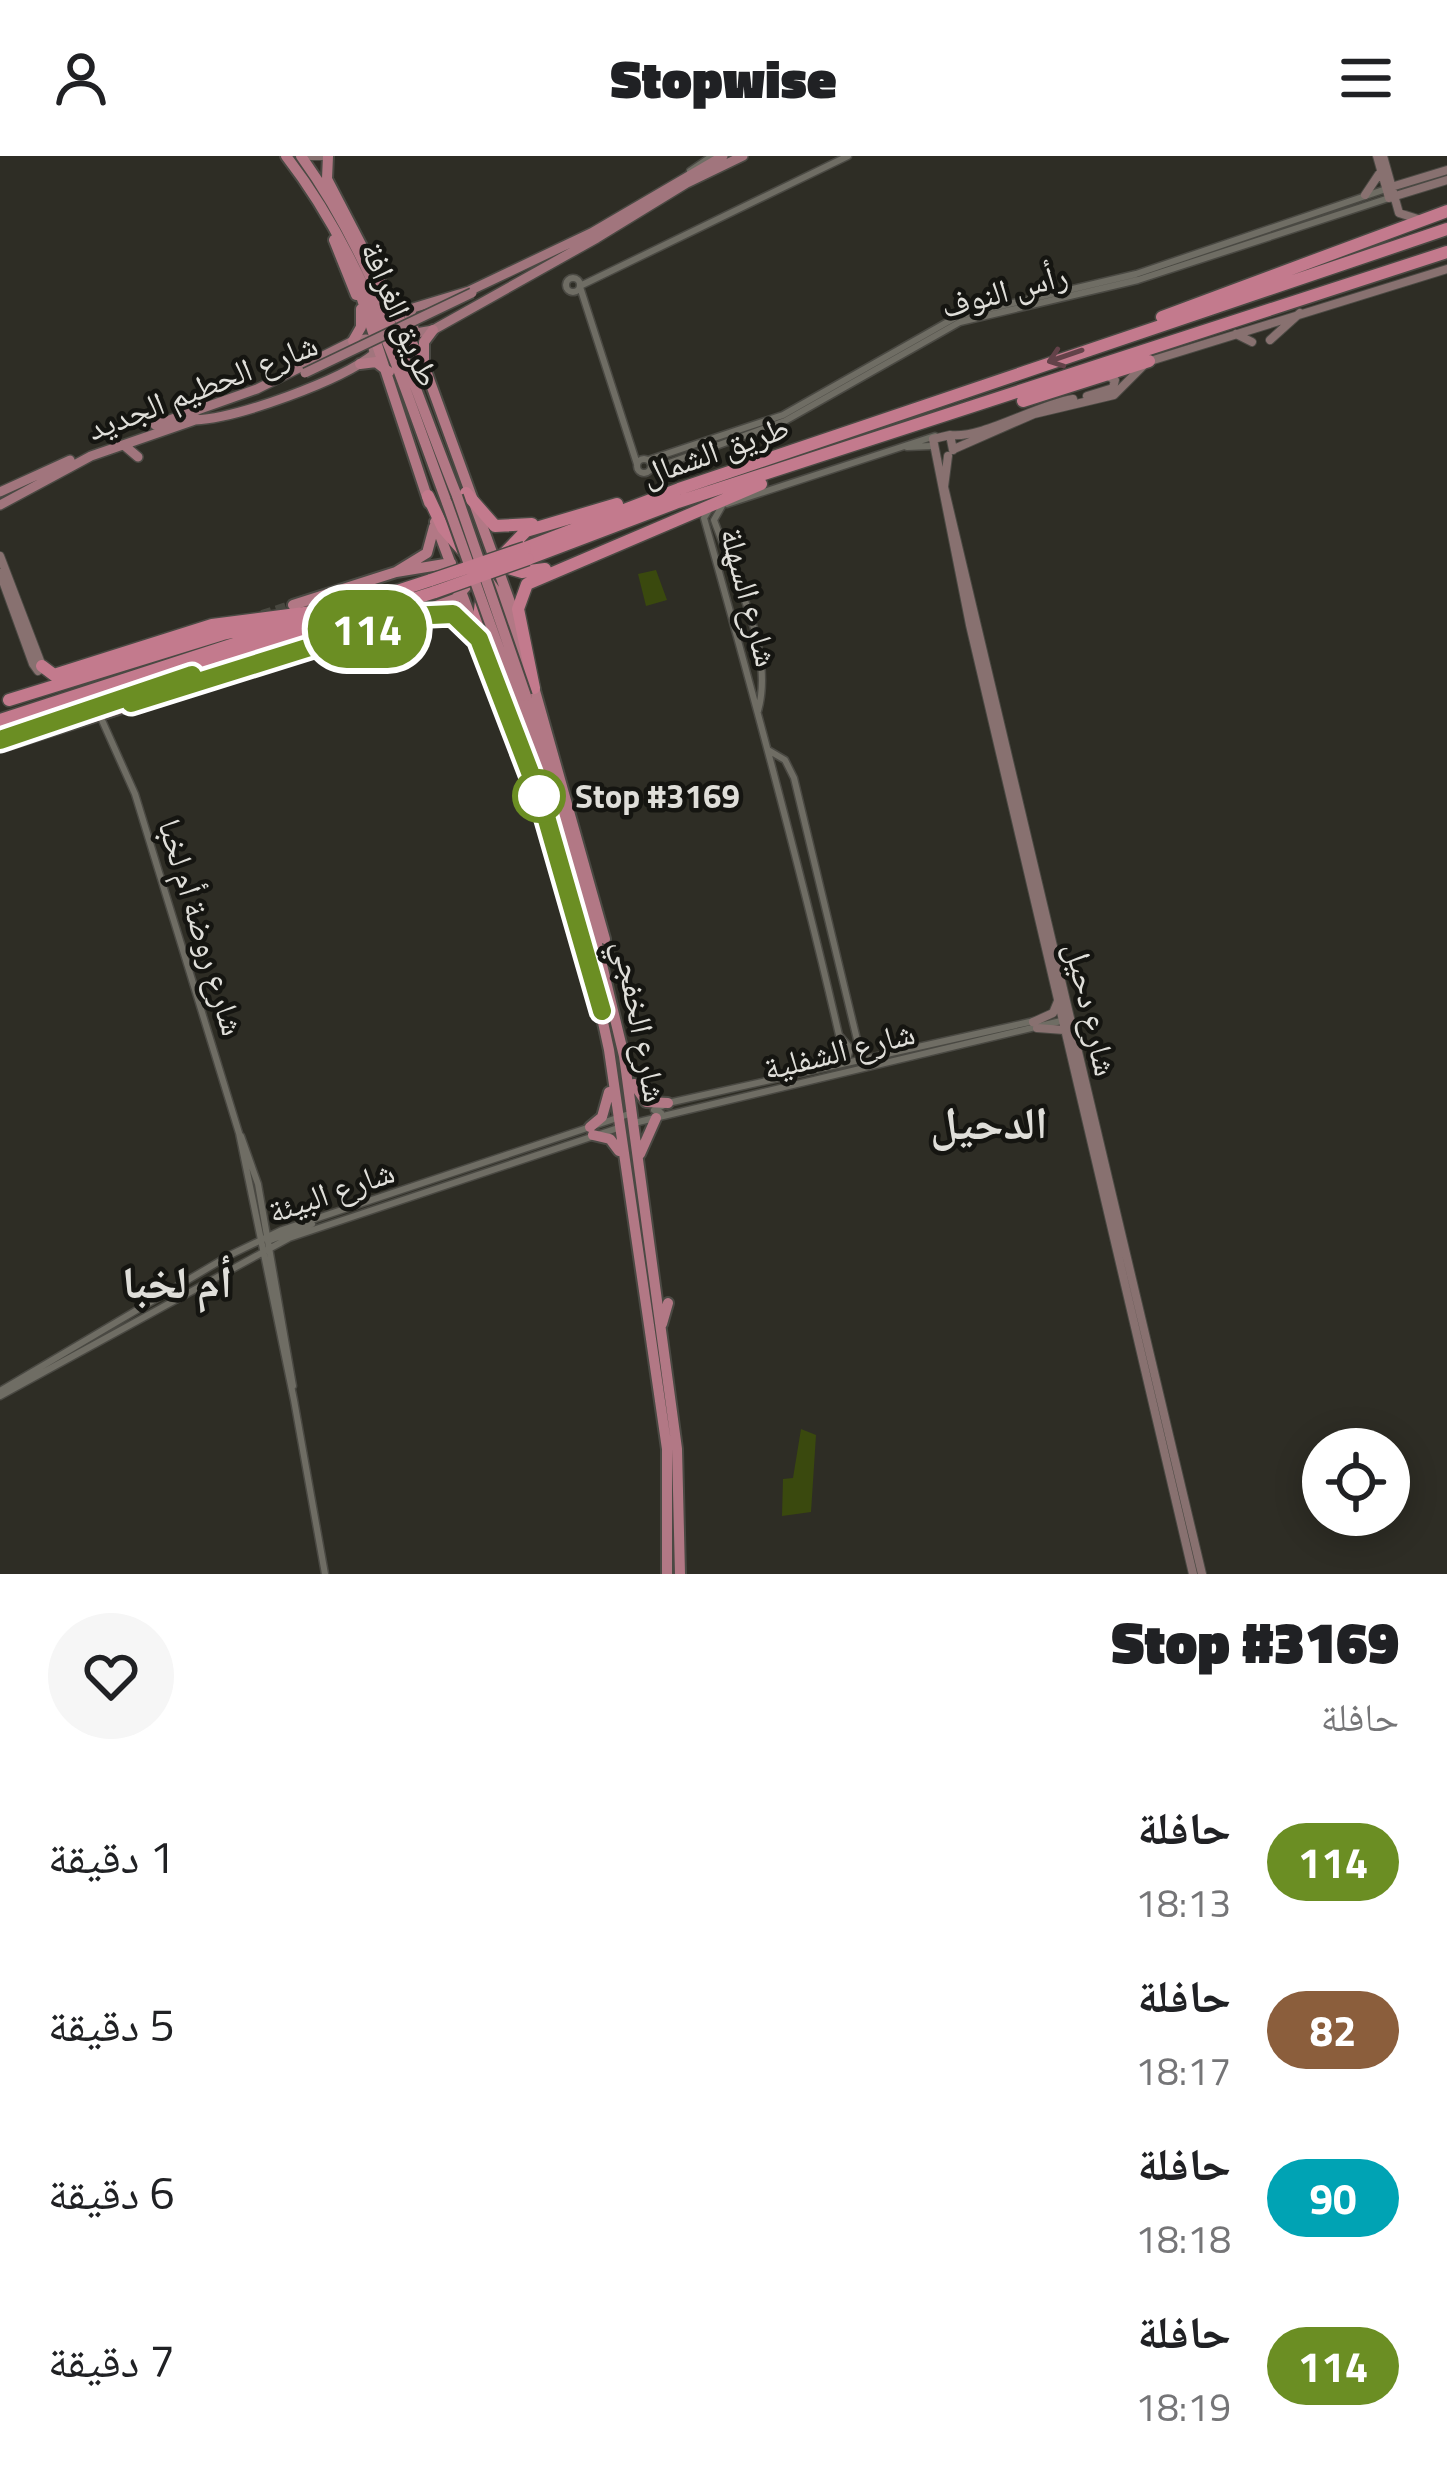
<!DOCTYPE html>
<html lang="ar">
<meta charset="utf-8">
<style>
body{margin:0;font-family:"Titillium Web","Noto Naskh Arabic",sans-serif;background:#f6f6f6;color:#202124;direction:rtl;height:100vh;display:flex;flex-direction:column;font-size:45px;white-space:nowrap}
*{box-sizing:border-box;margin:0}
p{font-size:39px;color:#757577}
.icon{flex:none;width:66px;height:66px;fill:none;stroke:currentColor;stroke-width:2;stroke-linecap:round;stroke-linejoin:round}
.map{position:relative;height:1418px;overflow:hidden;direction:ltr}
.sheet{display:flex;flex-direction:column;background:#fff;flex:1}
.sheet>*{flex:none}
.badge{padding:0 24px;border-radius:39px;font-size:42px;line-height:78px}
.controls{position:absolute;left:1302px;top:1272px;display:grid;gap:24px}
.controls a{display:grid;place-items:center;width:108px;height:108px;border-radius:50%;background:#fff;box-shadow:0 6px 30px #0003;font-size:60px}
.map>.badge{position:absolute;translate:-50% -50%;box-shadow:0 0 0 6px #fff}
.round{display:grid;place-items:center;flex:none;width:126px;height:126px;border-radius:63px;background:#f6f6f6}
.summary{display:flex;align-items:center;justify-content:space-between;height:204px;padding:0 48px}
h1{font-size:57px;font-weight:800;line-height:90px}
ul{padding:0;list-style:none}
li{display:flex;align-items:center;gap:36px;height:168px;padding:0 48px}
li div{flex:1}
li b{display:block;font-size:45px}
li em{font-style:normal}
li .badge{min-width:132px;font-weight:700;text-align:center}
header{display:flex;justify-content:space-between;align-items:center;height:156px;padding:0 48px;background:#fff;font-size:54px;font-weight:800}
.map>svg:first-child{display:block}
</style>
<header><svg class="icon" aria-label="menu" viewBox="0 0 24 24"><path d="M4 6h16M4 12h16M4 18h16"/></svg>Stopwise<svg class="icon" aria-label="person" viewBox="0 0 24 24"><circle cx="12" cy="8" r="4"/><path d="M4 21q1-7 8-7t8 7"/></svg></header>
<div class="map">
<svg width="1447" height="1418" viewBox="0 0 1447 1418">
<rect width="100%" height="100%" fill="#2e2d25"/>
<path fill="#3a490e" d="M 656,414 L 667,444 L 646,450 L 638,418 Z
M 801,1273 L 816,1279 L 811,1356 L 782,1360 L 783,1323 L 793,1322 Z"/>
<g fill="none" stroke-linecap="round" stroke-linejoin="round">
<path stroke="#494840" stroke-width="10" stroke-dasharray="10 5" stroke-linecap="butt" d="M 262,459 L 293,449"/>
<g stroke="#4a4943" stroke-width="9">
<path id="tertiary" d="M 690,15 L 712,0
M566 129a7 7 0 1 1 14 0a7 7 0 1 1-14 0Z
M 580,130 L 848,0
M 580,131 L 637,308
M 907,291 L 931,290
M637 310a7 7 0 1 1 14 0a7 7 0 1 1-14 0Z
M 648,304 L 783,259 L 958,160 L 1136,118 L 1386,33
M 650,314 L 785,265 L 960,166 L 1138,124 L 1389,42
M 727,348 L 935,280
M 722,350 L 714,364 C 734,421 775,495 758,555
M 709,354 L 704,362 C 752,533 799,705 839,879 L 850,892 L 847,904
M 101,562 L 135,638 L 239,977 L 294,1244
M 768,594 L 785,604 L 794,622 L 861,900
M 661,957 L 654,954 L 668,947 L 1034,865
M 634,967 L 1065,864
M 241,980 L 258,1028 L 293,1230
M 268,1085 L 312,1068
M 0,1235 L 230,1099 L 282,1074 L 632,957
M 0,1240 L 289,1082 L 621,971
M 294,1244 L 325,1418"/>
</g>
<g stroke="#4a4943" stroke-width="10">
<path id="secondary" d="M 311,0 L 322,0
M 1377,0 L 1389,42 L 1447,24
M 1383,0 L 1399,57 L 1418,63
M 1388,32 L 1447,14
M 1365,39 L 1379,18
M 1236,178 L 1252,186
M 1270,184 L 1300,157
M 1087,240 L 1113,232 L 1115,224 L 1108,220
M 950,279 C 982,283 1036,249 1073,243
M 954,293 L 1034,258 L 1114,239 L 1147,206 L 1447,113
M 953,294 L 950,279 L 933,283 L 970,469 L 1193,1418
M 948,300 L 944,331 L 1202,1418
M 0,400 L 42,510
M 0,417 L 33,508 L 38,515 L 42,512
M 1033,866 L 1053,857 L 1058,845
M 1037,872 L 1064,874"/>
</g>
<g stroke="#4a4943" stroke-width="12">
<path id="primary" d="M 593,76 L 469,135 L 413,152 L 409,161 L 416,177 L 433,174 L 597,82
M 588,79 L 723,0
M 597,82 L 687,27 L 743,0
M 155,269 L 257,233 L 353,185 L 366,183 L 373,190 L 374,198 C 340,225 238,262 195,264
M 125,290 L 138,301
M 0,336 L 70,304
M 0,349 L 91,300 L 198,263"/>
</g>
<g stroke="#4a4943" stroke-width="14">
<path id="trunk" d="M 286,0 C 366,103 402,227 447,347
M 301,0 C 376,104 410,223 457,340
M 328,0 L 327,23 L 425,212 L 515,460
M 334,84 L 356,139
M 358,131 L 429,347
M 353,185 L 361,171 L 361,153
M 424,203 L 424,186 L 433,174
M 360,208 L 376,206 L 389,216
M 435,366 L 477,478
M 396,416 L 427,397 L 434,371
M 485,420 L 506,449 L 525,511
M 293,449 L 396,416 L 451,407
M 430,456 L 457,459 L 471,473
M 488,506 L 543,650 L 589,819
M 532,524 L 605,783
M 526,540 L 576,701 L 624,900 L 677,1293 L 680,1418
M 517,543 L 563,682 L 609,894 L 667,1293 L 667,1418
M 0,591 L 409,460 L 455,443 L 475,421
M 634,928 L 646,946 L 668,947
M 590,971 L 602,961 L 609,936
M 593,979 L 610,983 L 619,995
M 640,998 L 656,962
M 662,1168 L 668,1147"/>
</g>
<g stroke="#4a4943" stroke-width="15">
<path id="motorway" d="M 1162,161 L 1447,55
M 1023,245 L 1149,205
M 466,337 L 495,370 L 532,368
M 428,340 L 443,372 L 465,397
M 525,392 L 679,333 L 1447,73
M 499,403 L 526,375 L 617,348
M 528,403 L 678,346 L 1447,96
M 501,410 L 522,416 L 545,413
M 482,438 L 478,469 L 489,510
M 42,510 L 54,519 L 212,469 L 312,456
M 534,532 L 518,453 L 527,428 L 761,328
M 9,544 L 223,478 L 283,465
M 0,564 L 431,424
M 0,574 L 435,436
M 0,584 L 101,550"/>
</g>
<use href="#tertiary" stroke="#6f6d64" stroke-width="6"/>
<use href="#secondary" stroke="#887170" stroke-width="8"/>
<use href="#primary" stroke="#a1757d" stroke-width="9"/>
<use href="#trunk" stroke="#b27885" stroke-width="10"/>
<use href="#motorway" stroke="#c37a8d" stroke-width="12"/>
<g stroke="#4a4943" stroke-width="12" stroke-linecap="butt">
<path id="primary-bridge" d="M 305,217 L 472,137"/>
</g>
<g stroke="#4a4943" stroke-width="14" stroke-linecap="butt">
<path id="trunk-bridge" d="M 457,340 L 526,540
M 447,347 L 517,543"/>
</g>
<g stroke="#4a4943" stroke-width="15" stroke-linecap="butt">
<path id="motorway-bridge" d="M 431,424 L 525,392
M 435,436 L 528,403"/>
</g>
<use href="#primary-bridge" stroke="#a1757d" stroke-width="9"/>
<use href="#trunk-bridge" stroke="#b27885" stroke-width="10"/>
<use href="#motorway-bridge" stroke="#c37a8d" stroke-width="12"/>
</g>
<defs><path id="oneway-shaft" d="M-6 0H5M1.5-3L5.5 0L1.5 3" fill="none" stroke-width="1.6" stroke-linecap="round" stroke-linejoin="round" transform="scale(3)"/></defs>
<use stroke="#634249" href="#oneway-shaft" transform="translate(1065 200) rotate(161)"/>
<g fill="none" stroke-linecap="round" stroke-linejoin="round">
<g stroke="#fff" stroke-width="27">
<path id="line" d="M 0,584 L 192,519 L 131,547 L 409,460 L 453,458 L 479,483 L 543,650 L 602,855"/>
</g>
<use href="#line" stroke="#6b8e23" stroke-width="18"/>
</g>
<circle fill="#fff" stroke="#6b8e23" stroke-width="6" cx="539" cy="640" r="24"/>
<g text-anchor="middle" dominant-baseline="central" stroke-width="9" stroke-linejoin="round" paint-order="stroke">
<g font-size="33" fill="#dfded9" stroke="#151511">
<text transform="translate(1004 134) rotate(-15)">رأس النوف</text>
<text transform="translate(401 158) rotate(67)">طريق الغرافة</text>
<text transform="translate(202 230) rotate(-21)">شارع الحطيم الجديد</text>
<text transform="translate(715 294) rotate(-19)">طريق الشمال</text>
<text transform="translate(750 441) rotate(75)">شارع السهلة</text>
<text transform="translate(202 771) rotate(73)">شارع روضة أم لخبا</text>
<text transform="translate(1092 853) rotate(77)">شارع دحيل</text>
<text transform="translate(641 865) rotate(79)">شارع الخفجي</text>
<text transform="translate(839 894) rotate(-14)">شارع الشفلية</text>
<text transform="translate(331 1035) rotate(-19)">شارع البيئة</text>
</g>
<g font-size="33" font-weight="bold" fill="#dfded9" stroke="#151511" text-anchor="start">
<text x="575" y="640">Stop #3169</text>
</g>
<g font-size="45" font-weight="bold" fill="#dfded9" stroke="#151511">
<text x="989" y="966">الدحيل</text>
<text x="177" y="1125">أم لخبا</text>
</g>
</g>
</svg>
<div class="controls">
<a><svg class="icon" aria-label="locate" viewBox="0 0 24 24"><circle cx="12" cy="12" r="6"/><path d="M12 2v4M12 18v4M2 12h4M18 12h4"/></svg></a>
</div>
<b class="badge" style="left:367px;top:473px;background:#6b8e23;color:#fff">114</b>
</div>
<section class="sheet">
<div class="summary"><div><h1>Stop #3169</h1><p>حافلة</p></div><a class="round"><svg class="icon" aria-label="heart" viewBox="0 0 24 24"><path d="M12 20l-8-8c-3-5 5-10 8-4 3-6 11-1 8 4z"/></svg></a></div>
<ul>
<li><span class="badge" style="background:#6b8e23;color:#fff">114</span><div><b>حافلة</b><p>18:13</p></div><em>1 دقيقة</em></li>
<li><span class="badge" style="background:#8b5e3c;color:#fff">82</span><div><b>حافلة</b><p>18:17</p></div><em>5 دقيقة</em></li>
<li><span class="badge" style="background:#00a3b4;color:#fff">90</span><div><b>حافلة</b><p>18:18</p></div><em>6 دقيقة</em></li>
<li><span class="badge" style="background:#6b8e23;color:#fff">114</span><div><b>حافلة</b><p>18:19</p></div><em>7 دقيقة</em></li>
</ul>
</section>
